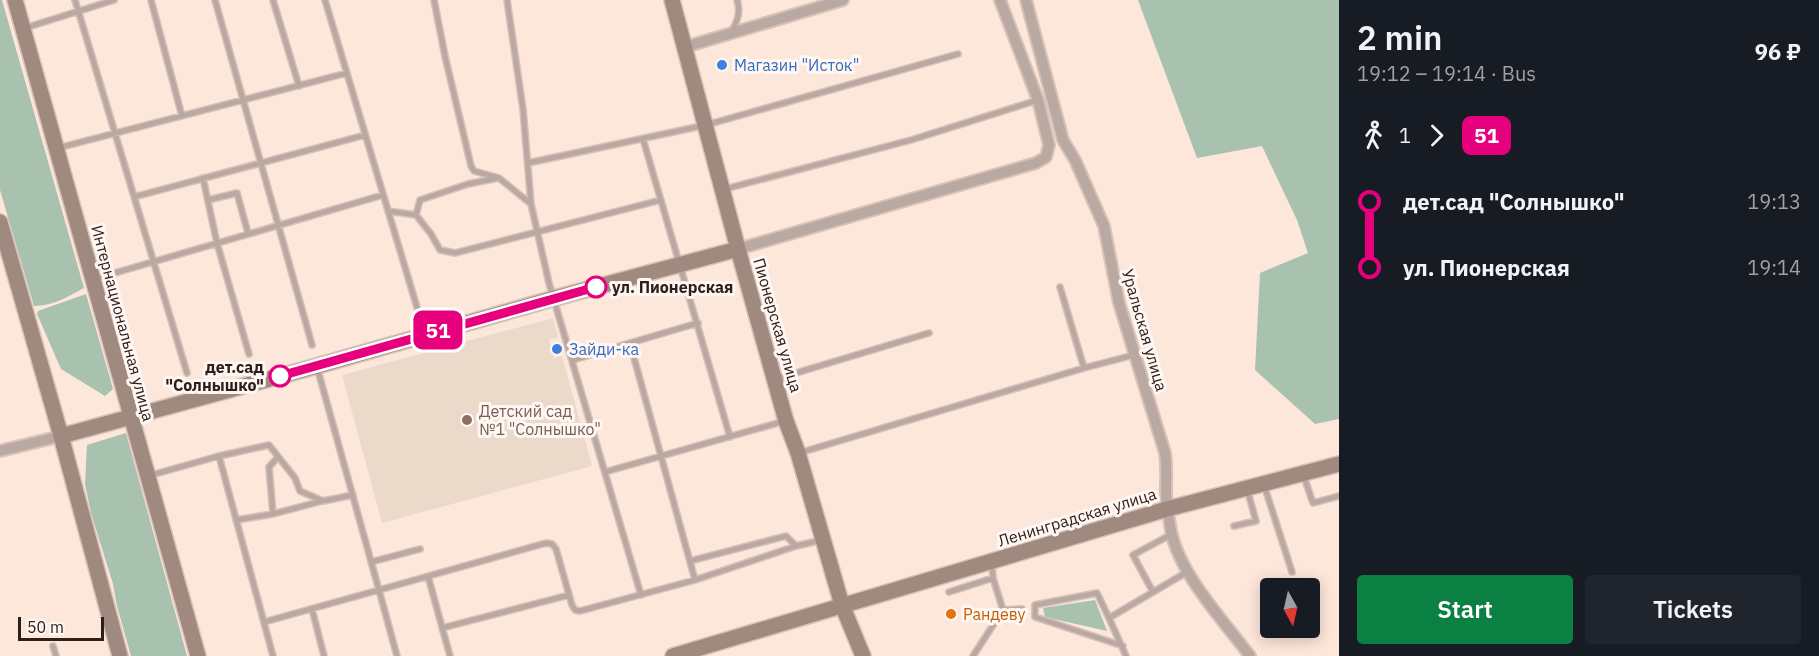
<!DOCTYPE html>
<meta charset="utf-8">
<style>
body{margin:0;font-family:"IBM Plex Sans",sans-serif;background:#20242c;color:#f1f3f6;height:100vh;display:flex;flex-direction:column;font-size:22px;white-space:nowrap}
*{box-sizing:border-box;margin:0}
p{font-size:20px;color:#9ea1a6}
.icon{flex:none;width:33px;height:33px;fill:none;stroke:currentColor;stroke-width:2;stroke-linecap:round;stroke-linejoin:round}
.map{position:relative;flex:1;overflow:hidden}
.panel{display:flex;flex-direction:column;background:#171b24;width:480px}
.panel>*{flex:none}
.badge{padding:0 12px;border-radius:9px;font-size:21px;line-height:39px}
.needle{width:39px;rotate:172deg}
.buttons{position:absolute;left:1260px;top:578px;display:grid;gap:12px}
.buttons a{display:grid;place-items:center;width:60px;height:60px;border-radius:6px;background:#171b24;box-shadow:0 3px 15px #0003;font-size:30px}
.scale{position:absolute;left:18px;bottom:15px;width:86px;box-sizing:border-box;padding-left:6px;border:3px solid #2d2019;border-top:0;font-size:16px;line-height:21px;white-space:nowrap;color:#2d2019;-webkit-text-stroke:4px #fff7f3;paint-order:stroke}
.map>.badge{position:absolute;translate:-50% -50%;box-shadow:0 0 0 3px #fff}
.legs{display:flex;align-items:center;gap:9px;height:66px;padding:0 18px;font-size:20px}
.legs p{margin-inline-start:auto}
.summary{display:flex;align-items:center;justify-content:space-between;height:102px;padding:0 18px}
h1{font-size:33px;font-weight:600;line-height:45px}
.action{display:flex;gap:12px;margin-top:auto;padding:12px 18px}
.action a{flex:1;height:69px;border-radius:6px;background:#0b8043;color:#fff;font-size:24px;font-weight:600;line-height:69px;text-align:center}
.action a+a{background:#20242c;color:#f1f3f6}
ul{padding:0 18px;list-style:none}
li{display:flex;align-items:center;gap:21px;height:66px;font-size:22px}
li i{display:grid;place-items:center;width:9px;height:100%;margin:0 8px;background:currentColor}
li i::after{content:'';width:15px;height:15px;margin:-8px;border:4px solid;border-radius:50%;background:#171b24}
li p{margin-inline-start:auto}
li:first-child i{background:linear-gradient(#0000 50%,currentColor 0)}
li:last-child i{background:linear-gradient(currentColor 50%,#0000 0)}
main{display:flex;flex:1;min-height:0}
.map>svg:first-child{display:block}
</style>
<main>
<div class="map">
<svg width="1339" height="656" viewBox="0 0 1339 656">
<rect width="100%" height="100%" fill="#fde6da"/>
<path fill="#ebdac9" d="M 553,318 L 558,337 L 549,340 L 554,358 L 562,356 L 592,466 L 382,523 L 342,375 Z"/>
<path fill="#a9c1af" d="M 0,0 L 2,0 L 84,288 C 68,297 52,306 34,306 L 0,190 Z
M 1138,0 L 1339,0 L 1339,419 L 1315,424 L 1255,370 L 1260,273 L 1308,253 L 1297,220 L 1262,146 L 1197,158 Z
M 86,294 L 113,389 L 105,396 L 61,369 L 37,314 L 38,311 Z
M 126,433 L 187,656 L 131,656 L 117,606 L 113,584 L 91,513 L 85,484 L 87,445 Z
M 1095,600 L 1107,631 L 1045,617 L 1043,608 Z"/>
<g fill="none" stroke-linecap="round" stroke-linejoin="round">
<g stroke="#d8c2b7" stroke-width="8">
<path id="lane" d="M 75,0 L 187,373
M 151,0 L 182,116
M 215,0 L 312,345
M 273,0 L 299,86
M 325,0 L 425,334
M 434,0 L 445,56 L 471,166 L 474,171 L 499,178 L 531,204
M 507,0 L 523,109 L 531,204 L 549,283 L 641,595
M 25,28 L 114,0
M 731,33 C 737,22 741,12 737,0
M 643,139 L 730,437
M 58,148 L 347,73
M 528,163 L 706,125 L 958,54
M 203,178 L 217,243 L 249,354
M 725,189 L 911,140 L 1038,100
M 134,197 L 365,135
M 208,200 L 237,193 L 248,233
M 388,211 L 416,215 L 431,234 L 440,250 L 455,253 L 661,200
M 416,215 L 420,200 L 468,184 L 498,178
M 94,279 L 383,195
M 1060,287 L 1084,368
M 630,343 L 698,323
M 573,360 L 630,343 L 695,580
M 317,367 L 379,590 L 546,543 L 552,544 L 556,549 L 572,605 L 575,610 L 580,611 L 695,580 L 796,546 L 822,540
M 776,379 L 929,333
M 799,453 L 1084,368 L 1134,355
M 605,472 L 785,421
M 1303,474 L 1313,503 L 1339,496
M 148,476 L 219,456
M 1264,485 L 1292,572
M 273,514 L 269,467 L 278,457
M 236,520 L 273,514 L 322,501
M 1234,526 L 1256,521 L 1247,489
M 690,561 L 786,536 L 796,546
M 371,562 L 420,549
M 992,563 L 993,578 L 1003,610 L 1022,609
M 428,576 L 450,656
M 949,592 L 993,578
M 1153,592 L 1133,555 L 1172,534
M 312,609 L 324,656
M 1109,618 L 1097,593 L 1035,605 L 1035,617 L 1123,646
M 264,622 L 379,590 L 397,656
M 442,628 L 569,595
M 53,646 L 56,656
M 273,656 L 219,456 L 269,445 L 295,478 L 300,491 L 323,501 L 353,495
M 973,656 L 1003,610
M 1126,656 L 1109,618 L 1187,572"/>
</g>
<g stroke="#d8c2b7" stroke-width="14">
<path id="street" d="M 1026,0 L 1063,140 L 1075,160 L 1104,226 L 1119,303 L 1165,453 C 1167,465 1166,477 1166,490 C 1166,503 1169,518 1171,531 C 1180,575 1223,620 1250,656
M 685,47 L 843,0
M 738,249 L 1036,163 L 1046,157 L 1049,145 L 1038,100 L 1000,0
M 0,451 L 61,436"/>
</g>
<g stroke="#d8c2b7" stroke-width="18">
<path id="secondary" d="M 15,0 L 198,656
M 672,0 L 738,249 L 786,421 L 798,453 L 842,605 L 863,656
M 0,222 L 61,436 L 120,656
M 61,436 L 317,366 L 555,298 L 738,249
M 673,656 L 1167,509 L 1339,464"/>
</g>
<use href="#lane" stroke="#b9a9a2" stroke-width="5"/>
<use href="#street" stroke="#b9a9a2" stroke-width="10"/>
<use href="#secondary" stroke="#a0897e" stroke-width="15"/>
</g>
<g fill="none" stroke-linecap="round" stroke-linejoin="round">
<g stroke="#fff" stroke-width="14">
<path id="line-1" d="M 280,376 L 596,287"/>
</g>
<use href="#line-1" stroke="#e6007e" stroke-width="9"/>
</g>
<g fill="#3f7fe0" stroke="#fff7f3" stroke-width="2">
<circle cx="722" cy="65" r="6"/>
<circle cx="557" cy="349" r="6"/>
</g>
<g fill="#fff" stroke="#e6007e" stroke-width="3">
<circle cx="596" cy="287" r="10"/>
<circle cx="280" cy="376" r="10"/>
</g>
<circle fill="#8d6e63" stroke="#fff7f3" stroke-width="2" cx="467" cy="420" r="6"/>
<circle fill="#e8710a" stroke="#fff7f3" stroke-width="2" cx="951" cy="614" r="6"/>
<g text-anchor="middle" dominant-baseline="central" stroke-width="6" stroke-linejoin="round" paint-order="stroke">
<g font-size="16" fill="#366cbe" stroke="#fff7f3" text-anchor="start">
<text x="734" y="65">Магазин "Исток"</text>
<text x="569" y="349">Зайди-ка</text>
</g>
<g font-size="16" font-weight="bold" fill="#2d2019" stroke="#fff7f3" text-anchor="start">
<text x="612" y="287">ул. Пионерская</text>
<text x="264" y="367" text-anchor="end">дет.сад<tspan x="264" dy="18">"Солнышко"</tspan></text>
</g>
<g font-size="16" fill="#2d2019" stroke="#fff7f3">
<text transform="translate(123 323) rotate(75)">Интернациональная улица</text>
<text transform="translate(778 325) rotate(74)">Пионерская улица</text>
<text transform="translate(1145 330) rotate(74)">Уральская улица</text>
<text transform="translate(1077 517) rotate(-17)">Ленинградская улица</text>
</g>
<g font-size="16" fill="#785e54" stroke="#fff7f3" text-anchor="start">
<text x="479" y="411">Детский сад<tspan x="479" dy="18">№1 "Солнышко"</tspan></text>
</g>
<g font-size="16" fill="#c56008" stroke="#fff7f3" text-anchor="start">
<text x="963" y="614">Рандеву</text>
</g>
</g>
</svg>
<div class="buttons">
<a><svg class="needle" viewBox="-14 -14 28 28"><path d="M0-13l5 13h-10z" fill="#e53935"/><path d="M0 13l5-13h-10z" fill="#9ea1a6"/></svg></a>
</div>
<div class="scale">50 m</div>
<b class="badge" style="left:438px;top:330px;background:#e6007e;color:#fff">51</b>
</div>
<section class="panel">
<div class="summary"><div><h1>2 min</h1><p>19:12 – 19:14 · Bus</p></div><b>96 ₽</b></div>
<div class="legs"><svg class="icon" aria-label="walk" viewBox="0 0 24 24"><circle cx="13" cy="4" r="2"/><path d="M13 8l-2 6 4 7M11 14l-3 7M7 12l3-4h3l4 4"/></svg>1<svg class="icon" aria-label="forward" viewBox="0 0 24 24"><path d="M9 5l7 7-7 7"/></svg><b class="badge" style="background:#e6007e;color:#fff">51</b></div>
<ul>
<li><i style="color:#e6007e"></i><b>дет.сад &quot;Солнышко&quot;</b><p>19:13</p></li>
<li><i style="color:#e6007e"></i><b>ул. Пионерская</b><p>19:14</p></li>
</ul>
<div class="action"><a>Start</a><a>Tickets</a></div>
</section>
</main>
